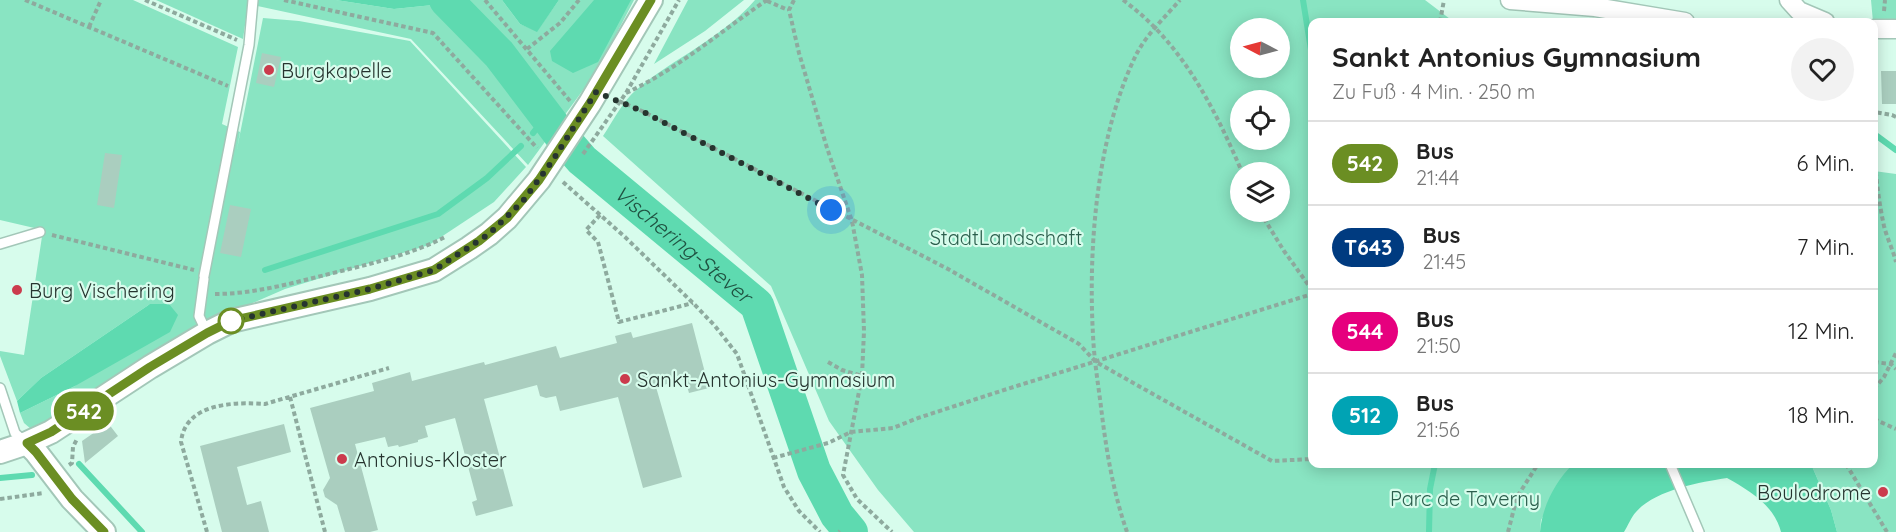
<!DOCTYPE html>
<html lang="de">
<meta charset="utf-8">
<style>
body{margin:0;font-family:Quicksand,sans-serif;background:#f2f2f2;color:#222;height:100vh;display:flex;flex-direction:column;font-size:22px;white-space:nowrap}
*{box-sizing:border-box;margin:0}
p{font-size:20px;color:#767676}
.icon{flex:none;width:33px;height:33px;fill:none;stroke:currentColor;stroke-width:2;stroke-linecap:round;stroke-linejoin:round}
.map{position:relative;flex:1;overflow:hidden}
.sheet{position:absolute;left:1308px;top:18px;width:570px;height:450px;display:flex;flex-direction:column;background:#fff;border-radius:12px;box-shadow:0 3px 15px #0003}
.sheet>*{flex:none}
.badge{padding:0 12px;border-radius:20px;font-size:21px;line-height:39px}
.needle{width:39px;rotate:276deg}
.fabs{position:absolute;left:1230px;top:18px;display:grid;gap:12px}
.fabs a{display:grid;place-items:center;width:60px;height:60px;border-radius:50%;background:#fff;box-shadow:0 3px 15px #0003;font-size:30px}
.you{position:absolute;width:30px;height:30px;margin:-15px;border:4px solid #fff;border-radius:50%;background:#1a73e8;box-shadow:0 0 0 9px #1a73e833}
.map>.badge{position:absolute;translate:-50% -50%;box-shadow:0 0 0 3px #fff}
.round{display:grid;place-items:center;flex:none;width:63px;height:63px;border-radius:32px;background:#f2f2f2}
.overview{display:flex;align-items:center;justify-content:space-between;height:102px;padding:0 24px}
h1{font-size:28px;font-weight:700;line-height:45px}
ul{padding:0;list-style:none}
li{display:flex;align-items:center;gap:18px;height:84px;padding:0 24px;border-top:2px solid #e0e0e0}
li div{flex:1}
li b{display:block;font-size:22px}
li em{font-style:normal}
li .badge{min-width:66px;font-weight:700;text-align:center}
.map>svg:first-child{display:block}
</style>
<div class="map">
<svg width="1896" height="532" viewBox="0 0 1896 532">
<rect width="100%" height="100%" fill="#d7fcec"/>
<path fill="#89e4c2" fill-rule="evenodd" d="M 0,0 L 133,0 L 238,47 L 222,124 L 240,132 L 237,149 L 263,18 L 299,21 L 410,41 L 526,167 L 494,202 L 429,245 L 285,289 L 204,324 L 40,428 L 31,429 L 24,423 L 20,413 L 75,386 L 150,304 L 41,378 L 17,401 L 0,356 L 0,351 L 24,355 L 43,230 L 0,220 Z
M 156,0 L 336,0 L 394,9 L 433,5 L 434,0 L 502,0 L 520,24 L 537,31 L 559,0 L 634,0 L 597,71 L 528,165 L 411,39 L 248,4 L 243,39 Z
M 688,0 L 744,0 L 705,31 L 654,64 Z
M 755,0 L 1425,0 L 1454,22 L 1312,22 L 1312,464 L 1573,464 L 1541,520 L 1540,532 L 914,532 L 878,490 L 829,421 L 771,286 L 603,136 C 613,121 623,101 636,90 C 674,58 722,38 755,0 ZM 1240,28 L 1280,28 L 1280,68 L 1240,68 ZM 1240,100 L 1280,100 L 1280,140 L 1240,140 ZM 1240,172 L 1280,172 L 1280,212 L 1240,212 Z
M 1871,0 L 1896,0 L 1896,28 L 1873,22 Z
M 1874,171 L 1896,174 L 1896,532 L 1837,532 L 1831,510 L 1811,464 L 1874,464 Z"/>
<path fill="#5edab0" d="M 336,0 L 434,0 L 433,5 L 394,9 Z
M 502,0 L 559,0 L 537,32 L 520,24 Z
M 594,0 L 631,0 L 598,62 L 573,73 L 552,61 L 550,51 Z
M 150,304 L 169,304 L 178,315 L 170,332 L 75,386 L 20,413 L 17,401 L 41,378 Z
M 1573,464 L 1811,464 L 1831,510 L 1837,532 L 1781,532 C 1774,505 1750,491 1727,478 C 1700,482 1655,490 1636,512 C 1631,517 1628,526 1624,532 L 1540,532 C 1542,507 1555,482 1573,464 Z"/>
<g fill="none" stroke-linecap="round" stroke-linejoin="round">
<path stroke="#5edab0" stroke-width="6" d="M 1303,0 L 1312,56
M 533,133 L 546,117
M 1877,136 L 1896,150
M 265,270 L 438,214 L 487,178 L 521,146
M 79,464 L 142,532
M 0,478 L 32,475
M 1429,532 L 1430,489 L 1435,464"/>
<path stroke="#5edab0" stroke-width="34" id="s1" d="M 446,0 L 499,54 L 562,137 L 582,160 L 757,305 L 814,471 L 837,515 L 851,532"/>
</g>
<path fill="#aacebf" d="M 262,53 L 281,57 L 274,87 L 256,83 Z
M 1881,71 L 1896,71 L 1896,104 L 1882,104 Z
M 105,153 L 122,155 L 114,208 L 97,205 Z
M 230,205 L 251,209 L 241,257 L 220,253 Z
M 692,323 L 709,388 L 689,393 L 685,379 L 656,387 L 682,477 L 643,488 L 618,397 L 560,411 L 556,396 L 546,398 L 540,396 L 537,385 L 484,399 L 513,506 L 476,516 L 472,502 L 477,500 L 455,418 L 425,426 L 428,437 L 418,440 L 418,442 L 399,447 L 398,445 L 388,447 L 385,437 L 355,444 L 378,530 L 370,532 L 345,532 L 337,505 L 325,497 L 323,490 L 330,478 L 310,408 L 374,391 L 372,383 L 410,372 L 412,381 L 476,364 L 484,362 L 485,365 L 556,346 L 560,358 L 617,343 L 615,336 L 631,332 L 633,338 Z
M 108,423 L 118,436 L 85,463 L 82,441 Z
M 284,424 L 291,452 L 237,467 L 247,505 L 261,501 L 269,532 L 222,532 L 200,446 Z"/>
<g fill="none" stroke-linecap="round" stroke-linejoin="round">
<g stroke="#a3c7b8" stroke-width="12">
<path id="service" d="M 0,244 L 40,232
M 204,276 L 249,45 L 253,0
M 204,279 L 199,316 L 207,333
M 0,388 L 15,433 L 25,442
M 1670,464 L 1699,532"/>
</g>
<g stroke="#a3c7b8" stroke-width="21">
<path id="minor" d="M 1510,0 L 1595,7 L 1685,22
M 1789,0 L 1799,11 L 1825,22
M 1874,29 L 1896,29"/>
</g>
<g stroke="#a3c7b8" stroke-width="26">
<path id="tertiary" d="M 27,443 L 36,452 L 72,499 L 104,532
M 0,452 L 27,443 L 51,432 L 150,367 L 207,333 L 231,321 L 370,289 L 434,270 L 469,248 L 489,234 L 507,218 L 539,180 L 590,103 L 651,0"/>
</g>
<path stroke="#8eaa9e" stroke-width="4" stroke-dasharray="4.5 3" stroke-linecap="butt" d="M 25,0 L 228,86
M 145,0 L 237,40
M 284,0 L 433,33 L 537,148
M 485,0 L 570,101
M 794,0 L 789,10 L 799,53 L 827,148 L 852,221 L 862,275 L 864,331 L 862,376 L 843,475 L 857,499 L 892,532
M 1123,0 C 1182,43 1214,107 1242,172
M 767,1 L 788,10
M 1884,11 L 1885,0
M 1440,22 L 1444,0
M 89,27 L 101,0
M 527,49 L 560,23 L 579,0
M 626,93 C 678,69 721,31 767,0
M 619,101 L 642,111 L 948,269 L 1079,344 L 1096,362 L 1272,461 L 1312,459
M 1896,117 L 1892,115 L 1874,112 C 1873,150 1876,189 1884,226 C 1887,238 1893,250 1896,262
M 583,154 L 626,93 L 679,0
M 563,182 L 625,237 L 693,303 L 715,326 L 737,354 L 784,487 L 799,511 L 820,532
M 1260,212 L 1284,251 L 1312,290
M 600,215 L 586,230 L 598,242 L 619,322 L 693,303
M 52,235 L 194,270
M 215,294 C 252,294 289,284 325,275 C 365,265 408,256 445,237
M 828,362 L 842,370 L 862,376
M 1874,362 L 1891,364 L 1896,369
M 1874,389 L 1884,377 L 1896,353
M 290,397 L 325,532
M 1874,419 L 1896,429
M 773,458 L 828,443 L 851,432 L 893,428 L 918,418 L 1007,389 L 1312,294
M 1846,464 L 1887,532
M 69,465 L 72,463 L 73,447 L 77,439
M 0,499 L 44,493
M 207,532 L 181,442 C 185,402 236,402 265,404 L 389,368
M 839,532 L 840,531
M 1127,532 C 1113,492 1106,449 1101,407 C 1098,383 1094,359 1093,335 C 1088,246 1097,133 1137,53 C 1147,34 1166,16 1180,0
M 1508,532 L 1517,497 L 1538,464"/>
<use href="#service" stroke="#fff" stroke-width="9"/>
<use href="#minor" stroke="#fff" stroke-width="18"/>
<use href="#tertiary" stroke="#fff" stroke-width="22"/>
</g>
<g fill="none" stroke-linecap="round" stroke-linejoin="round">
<g stroke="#fff" stroke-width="14">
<path id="line" d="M 104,532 L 72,499 L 36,452 L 27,443 L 51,432 L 150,367 L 207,333 L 231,321 L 370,289 L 434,270 L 479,241 L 507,218 L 539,180 L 590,103 L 651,0"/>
</g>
<use href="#line" stroke="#6b8e23" stroke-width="9"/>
<path stroke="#26342f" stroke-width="6" stroke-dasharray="0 10.8" d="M 231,321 L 370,289 L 434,270 L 489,234 L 523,201 L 553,160 L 596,92 L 642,111 L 831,210"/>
</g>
<g fill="#cb3b4d" stroke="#d7fcec" stroke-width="2">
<circle cx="269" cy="70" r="6"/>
<circle cx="17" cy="290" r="6"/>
<circle cx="625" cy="379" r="6"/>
<circle cx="342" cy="459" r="6"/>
<circle cx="1883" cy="492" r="6"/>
</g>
<circle fill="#fff" stroke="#6b8e23" stroke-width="3" cx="231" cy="321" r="12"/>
<g text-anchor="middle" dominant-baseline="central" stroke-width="4.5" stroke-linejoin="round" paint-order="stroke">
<g font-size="20" fill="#26342f" stroke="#d7fcec" text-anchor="start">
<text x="281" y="70">Burgkapelle</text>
<text x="29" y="290">Burg Vischering</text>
<text x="637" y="379">Sankt-Antonius-Gymnasium</text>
<text x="354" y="459">Antonius-Kloster</text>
<text x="1871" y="492" text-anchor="end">Boulodrome</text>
</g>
<g font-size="20" fill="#2b5e4c" stroke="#d7fcec">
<text x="1006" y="237">StadtLandschaft</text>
<text x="1465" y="498">Parc de Taverny</text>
</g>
<g font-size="21" font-style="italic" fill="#205342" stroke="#d7fcec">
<text stroke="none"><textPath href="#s1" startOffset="342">Vischering-Stever</textPath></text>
</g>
</g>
</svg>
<div class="fabs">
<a><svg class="needle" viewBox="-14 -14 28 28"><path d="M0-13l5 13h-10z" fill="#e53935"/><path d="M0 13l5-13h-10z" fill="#767676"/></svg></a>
<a><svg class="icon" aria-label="locate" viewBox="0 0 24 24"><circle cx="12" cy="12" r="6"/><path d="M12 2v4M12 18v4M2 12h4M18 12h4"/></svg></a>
<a><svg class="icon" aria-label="layers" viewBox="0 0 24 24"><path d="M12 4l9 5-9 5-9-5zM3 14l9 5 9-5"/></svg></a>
</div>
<div class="you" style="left:831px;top:210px"></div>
<b class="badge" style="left:84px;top:411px;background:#6b8e23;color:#fff">542</b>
<section class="sheet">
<div class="overview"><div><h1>Sankt Antonius Gymnasium</h1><p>Zu Fuß · 4 Min. · 250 m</p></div><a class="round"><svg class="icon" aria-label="heart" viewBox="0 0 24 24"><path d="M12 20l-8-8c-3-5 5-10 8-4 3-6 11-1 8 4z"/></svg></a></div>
<ul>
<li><span class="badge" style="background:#6b8e23;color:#fff">542</span><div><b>Bus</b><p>21:44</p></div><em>6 Min.</em></li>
<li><span class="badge" style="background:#003b80;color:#fff">T643</span><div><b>Bus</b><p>21:45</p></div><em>7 Min.</em></li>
<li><span class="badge" style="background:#e6007e;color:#fff">544</span><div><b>Bus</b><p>21:50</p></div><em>12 Min.</em></li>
<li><span class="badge" style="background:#00a3b4;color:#fff">512</span><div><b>Bus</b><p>21:56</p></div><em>18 Min.</em></li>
</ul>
</section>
</div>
